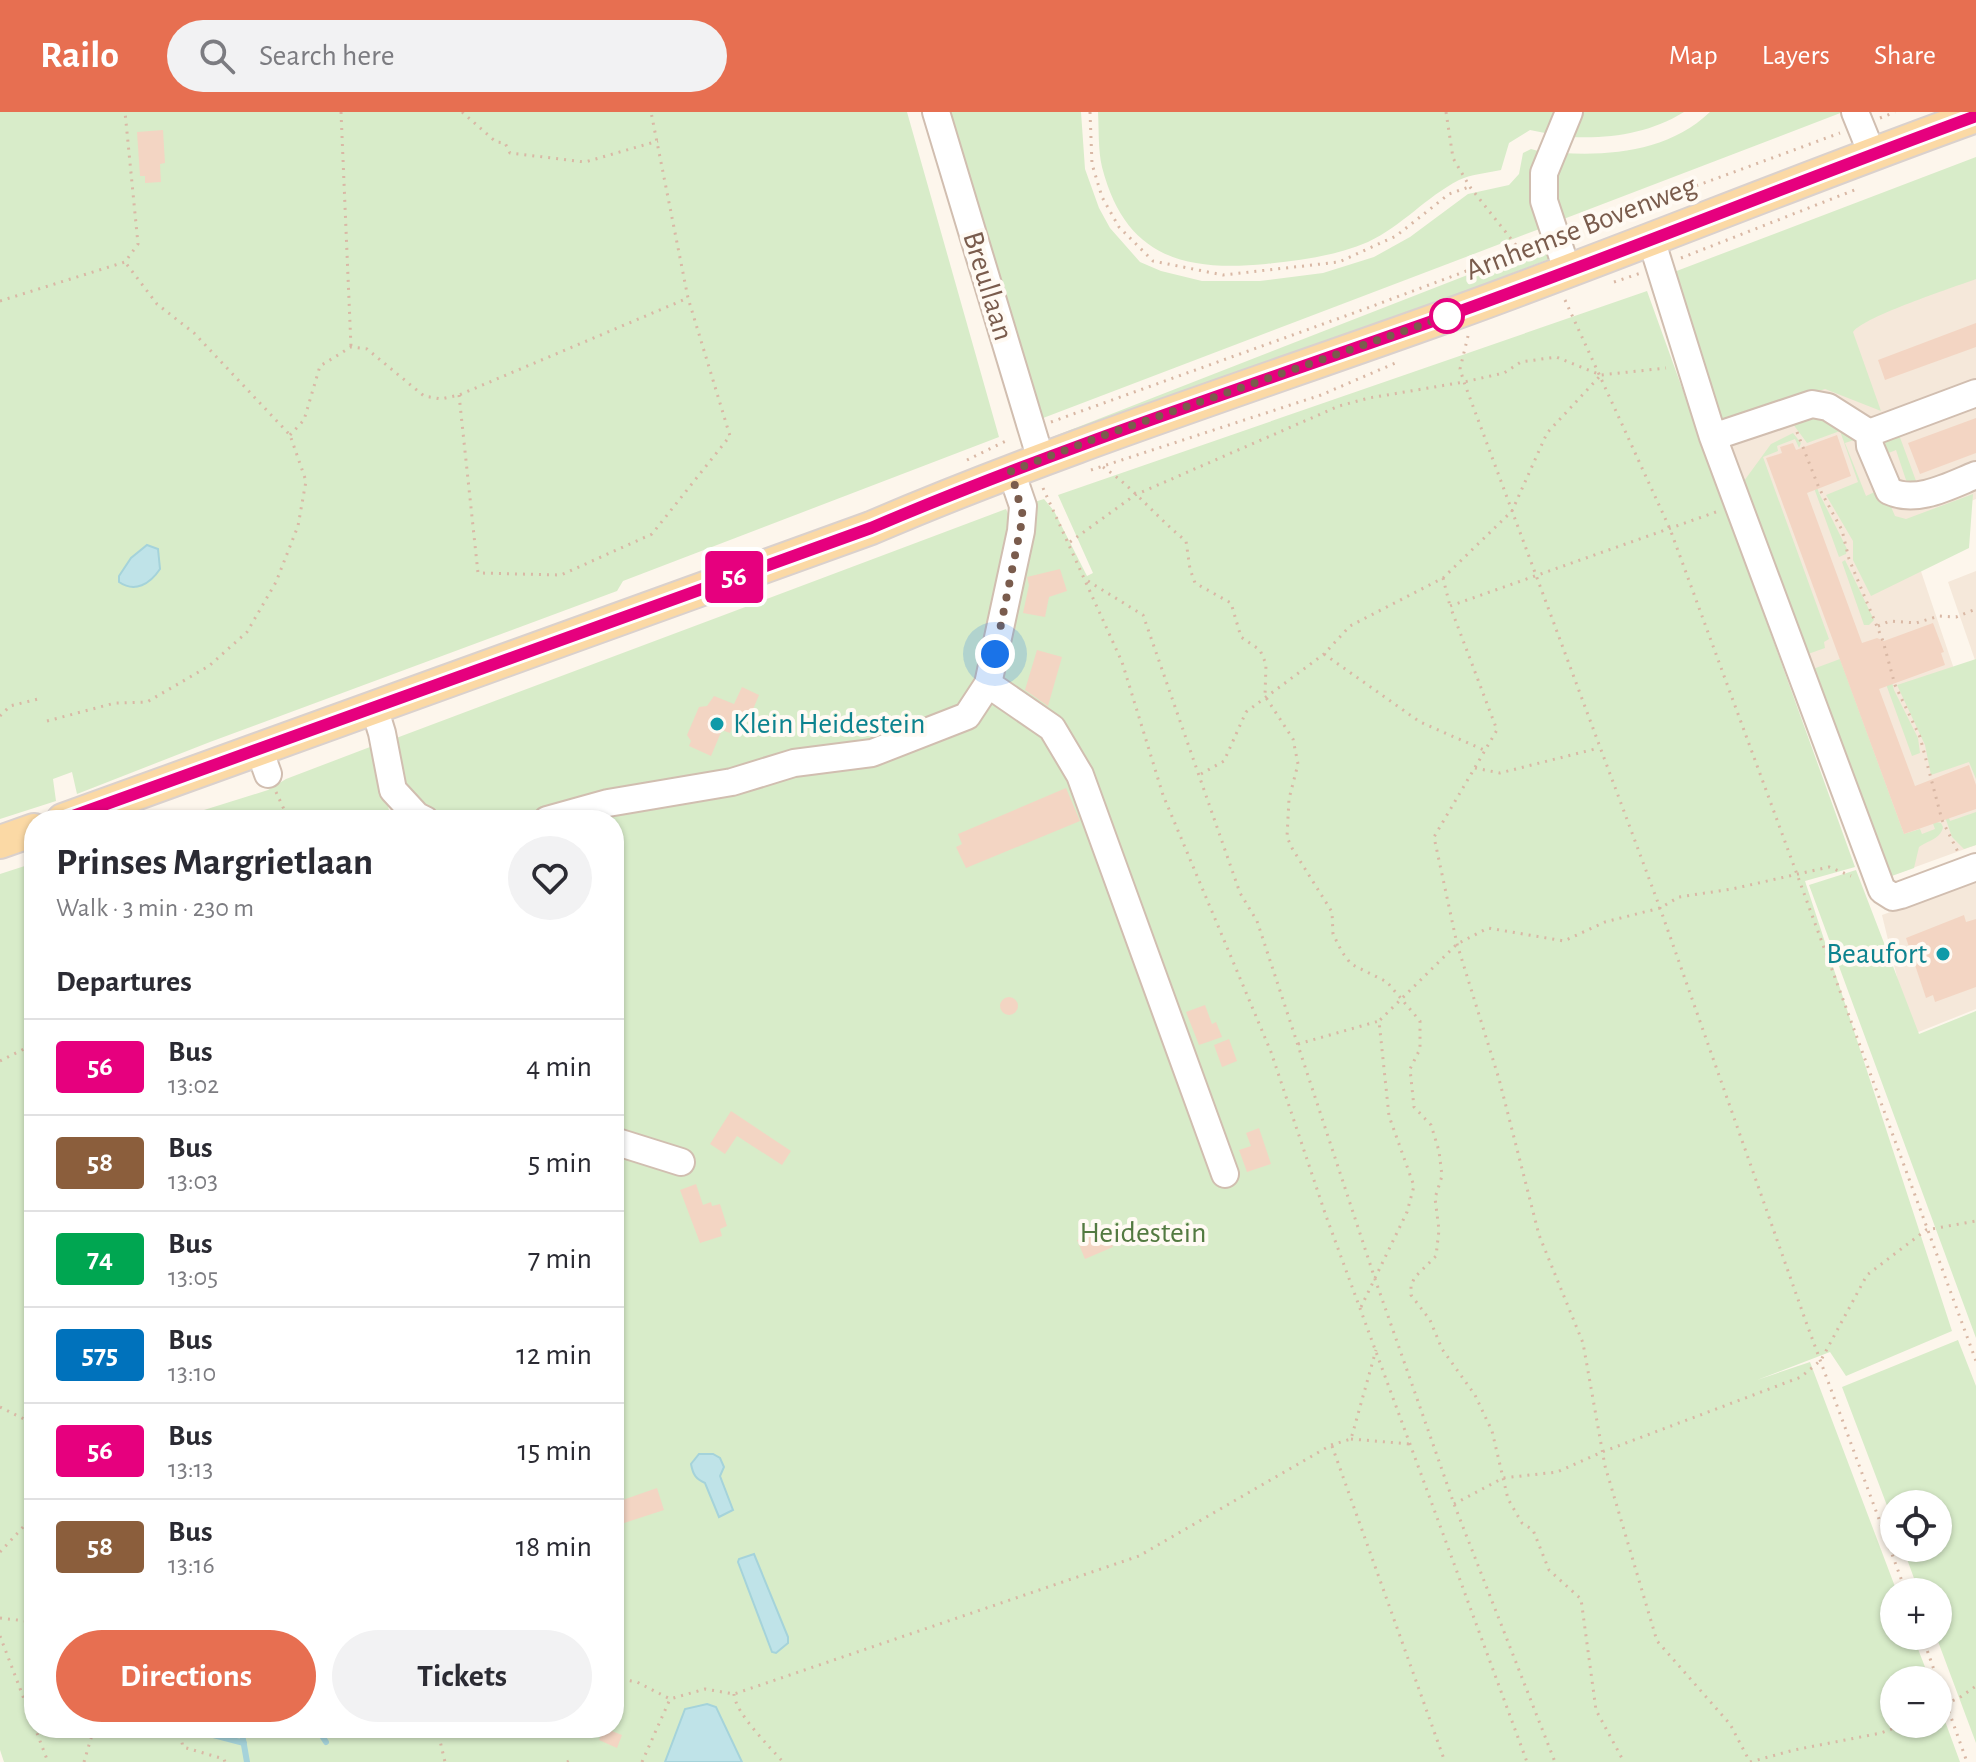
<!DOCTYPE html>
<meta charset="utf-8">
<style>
body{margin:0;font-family:"Alegreya Sans",sans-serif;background:#f2f2f3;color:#2b2b33;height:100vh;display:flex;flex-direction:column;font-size:30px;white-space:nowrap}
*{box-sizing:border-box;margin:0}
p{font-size:26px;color:#7c7c81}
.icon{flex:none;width:44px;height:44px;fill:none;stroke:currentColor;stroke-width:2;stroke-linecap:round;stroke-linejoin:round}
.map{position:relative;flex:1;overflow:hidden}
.panel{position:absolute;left:24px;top:698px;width:600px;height:928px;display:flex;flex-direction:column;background:#fff;border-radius:32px;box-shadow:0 2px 6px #0004}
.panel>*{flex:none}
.badge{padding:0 16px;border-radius:6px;font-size:28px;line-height:52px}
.buttons{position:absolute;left:1880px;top:1378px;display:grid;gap:16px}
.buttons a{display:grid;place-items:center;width:72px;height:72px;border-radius:50%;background:#fff;box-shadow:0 2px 6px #0004;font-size:40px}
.you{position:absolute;width:40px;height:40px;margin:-20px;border:6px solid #fff;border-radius:50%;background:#1a73e8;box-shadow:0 0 0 12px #1a73e833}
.map>.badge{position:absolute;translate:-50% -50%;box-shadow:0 0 0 4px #fff}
h2{padding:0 32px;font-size:30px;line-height:72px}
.round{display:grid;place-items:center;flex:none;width:84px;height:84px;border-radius:42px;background:#f2f2f3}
.head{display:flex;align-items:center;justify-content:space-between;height:136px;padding:0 32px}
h1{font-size:38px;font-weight:600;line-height:60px}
.button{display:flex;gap:16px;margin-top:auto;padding:16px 32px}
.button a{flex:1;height:92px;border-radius:48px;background:#e76f51;color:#fff;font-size:32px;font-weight:600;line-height:92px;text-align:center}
.button a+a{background:#f2f2f3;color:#2b2b33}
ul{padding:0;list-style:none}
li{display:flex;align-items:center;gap:24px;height:96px;padding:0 32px;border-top:2px solid #e1e1e2}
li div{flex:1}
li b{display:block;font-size:30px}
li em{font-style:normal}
li .badge{min-width:88px;font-weight:700;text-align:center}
header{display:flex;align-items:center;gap:48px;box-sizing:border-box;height:112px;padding:0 40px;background:#e76f51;color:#fff}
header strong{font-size:38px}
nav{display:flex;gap:44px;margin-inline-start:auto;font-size:28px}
.search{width:560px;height:72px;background:#f2f2f3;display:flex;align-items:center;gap:20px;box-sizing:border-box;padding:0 28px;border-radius:44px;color:#7c7c81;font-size:30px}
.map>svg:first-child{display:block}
</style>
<header>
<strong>Railo</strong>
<div class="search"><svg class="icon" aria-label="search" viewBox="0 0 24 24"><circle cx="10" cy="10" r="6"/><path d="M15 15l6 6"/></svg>Search here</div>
<nav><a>Map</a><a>Layers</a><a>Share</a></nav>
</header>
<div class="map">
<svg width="1976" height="1650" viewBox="0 0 1976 1650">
<rect width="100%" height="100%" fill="#fdf6ec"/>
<path fill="#f5e8da" d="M 1976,162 L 1976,387 L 1906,415 L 1976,622 L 1976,733 L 1896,762 L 1681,276 Z
M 1976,459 L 1976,551 L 1948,470 Z
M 1976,770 L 1976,897 L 1911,923 L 1882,803 Z"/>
<path fill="#d8ecc9" d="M 0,0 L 907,0 L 999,325 L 623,469 L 617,479 L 210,630 L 77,682 L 72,660 L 53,667 L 56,689 L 0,707 Z
M 937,0 L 1081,0 L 1085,57 L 1099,96 L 1110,116 L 1140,150 L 1161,159 L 1202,169 L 1260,169 L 1323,161 L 1374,145 L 1410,125 L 1468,82 L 1509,73 L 1519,62 L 1523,41 L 1531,37 L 1542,40 L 1542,116 L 1030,311 Z
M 1098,0 L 1559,0 L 1550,22 L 1530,18 L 1509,31 L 1501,58 C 1487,61 1472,62 1459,68 C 1426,85 1402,114 1368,130 C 1335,144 1301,148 1266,152 C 1182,160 1125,144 1102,55 C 1098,38 1099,18 1098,0 Z
M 1582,0 L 1684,0 C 1650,21 1611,27 1571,25 Z
M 1710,0 L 1843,0 L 1561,108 C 1557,87 1551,61 1562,41 C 1615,44 1670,38 1710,0 Z
M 1976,45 L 1976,167 C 1952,176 1865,204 1853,220 L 1881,299 L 1825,277 L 1721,311 L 1674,160 Z
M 1547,132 L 1552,146 L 1044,342 L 1037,331 Z
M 1647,179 L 1855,755 L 1805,769 L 1952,1219 L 1846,1264 L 1830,1240 L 1757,1268 L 1810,1250 L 1897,1480 L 1894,1480 L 1894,1524 L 1913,1524 L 1930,1568 L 1894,1568 L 1894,1612 L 1938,1612 L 1938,1590 L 1960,1650 L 4,1650 L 0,1638 L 0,762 L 34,751 L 34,1616 L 614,1616 L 614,708 L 441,708 L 418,693 L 405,674 L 391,628 L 1006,397 L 1016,419 L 1017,490 L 1034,423 L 1028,392 L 1044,387 L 1054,399 L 1087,464 L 1093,461 L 1058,383 Z
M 1817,301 L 1860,326 L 1845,331 L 1866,384 L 1883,376 L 1895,404 L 1906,407 L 1973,382 L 1969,436 L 1871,484 L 1853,448 L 1853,429 L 1826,383 L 1858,370 L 1840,319 L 1807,331 L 1790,308 Z
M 1898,320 L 1919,377 L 1907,371 L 1896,338 L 1881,344 L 1886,329 Z
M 1793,321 L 1801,331 L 1799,336 L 1795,327 L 1777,334 L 1778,339 L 1763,345 L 1829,527 L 1824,530 L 1825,536 L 1808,542 L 1744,369 L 1771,332 Z
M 1801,340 L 1805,341 L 1819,381 L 1847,437 L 1846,442 L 1839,445 Z
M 1845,448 L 1874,508 L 1869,513 L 1864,513 L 1842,450 Z
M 1874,539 L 1888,555 L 1894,578 L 1918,626 L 1920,641 L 1912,644 Z
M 1840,547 L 1904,722 L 1920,717 L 1922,722 L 1935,717 L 1932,709 L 1941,711 L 1943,715 C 1941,727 1927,729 1919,735 L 1914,756 L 1889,765 L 1813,557 Z
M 1976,547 L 1976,667 L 1969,650 L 1931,663 L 1925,633 L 1897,573 Z
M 370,635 L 392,708 L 172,708 L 268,678 L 286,667 Z
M 1976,700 L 1976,733 L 1964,737 L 1952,725 L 1944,702 L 1947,701 L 1950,709 Z
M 1856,758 L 1919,922 L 1976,899 L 1976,1226 L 1809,773 Z
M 1958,1228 L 1976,1274 L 1976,1631 L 1936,1524 L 1938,1524 L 1938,1480 L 1919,1480 L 1903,1436 L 1938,1436 L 1938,1392 L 1894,1392 L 1894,1412 L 1842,1275 Z"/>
<path fill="#bfe3e8" stroke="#a5d3da" stroke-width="2" d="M 147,433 L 158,437 L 160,457 C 150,472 135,481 119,470 L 119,464 L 131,446 Z
M 699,1342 L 713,1342 L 720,1346 L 724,1355 L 720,1364 L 733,1398 L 719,1405 L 705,1371 C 696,1367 693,1363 691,1352 Z
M 754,1442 L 788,1525 L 788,1531 L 776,1541 L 772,1540 L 738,1450 L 739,1447 Z
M 707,1592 L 716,1595 L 742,1650 L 665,1650 L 685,1597 Z"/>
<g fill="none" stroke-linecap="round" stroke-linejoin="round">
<path stroke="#a5d3da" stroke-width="6" d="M 241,1616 L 247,1650
M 317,1616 L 326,1630
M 202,1620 L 244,1631"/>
</g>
<path fill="#f3d5c3" d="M 163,18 L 165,51 L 160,52 L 161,70 L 145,71 L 145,64 L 140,64 L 137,20 Z
M 1976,211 L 1976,235 L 1885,268 L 1878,248 Z
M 1976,306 L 1976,341 L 1920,362 L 1908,331 Z
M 1837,323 L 1851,364 L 1807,381 L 1862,531 L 1877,526 L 1884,529 L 1933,511 L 1944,540 L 1941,541 L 1945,553 L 1879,577 L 1915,674 L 1969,653 L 1976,673 L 1976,697 L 1904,722 L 1766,346 L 1782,341 L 1780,335 L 1793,331 L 1796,338 Z
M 1060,457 L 1067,479 L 1049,485 L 1045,505 L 1023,501 L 1029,473 L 1027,465 Z
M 1037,538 L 1062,545 L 1048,594 L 1025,578 Z
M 742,575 L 759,583 L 749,607 L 738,603 L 730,621 L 722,618 L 711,644 L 689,634 L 691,629 L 687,623 L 699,595 L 707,594 L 714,584 L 734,592 Z
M 1066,676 L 1080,709 L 966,756 L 956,735 L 962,732 L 958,722 Z
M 1964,803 L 1966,810 L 1976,807 L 1976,875 L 1935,890 L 1933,883 L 1926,886 L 1906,826 Z
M1000 894a9 9 0 1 1 18 0a9 9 0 1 1-18 0Z
M 1205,893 L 1212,912 L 1216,910 L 1222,925 L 1199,933 L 1186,900 Z
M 1229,927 L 1237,949 L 1222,955 L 1214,933 Z
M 731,999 L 791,1039 L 782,1053 L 737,1024 L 725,1042 L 710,1032 Z
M 1259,1016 L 1271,1052 L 1247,1060 L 1239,1038 L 1251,1034 L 1246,1021 Z
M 696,1072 L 703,1093 L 711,1090 L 712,1094 L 720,1092 L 727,1114 L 720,1117 L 722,1124 L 700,1131 L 680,1078 Z
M 1105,1117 L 1113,1135 L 1085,1147 L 1077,1128 Z
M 657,1376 L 664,1398 L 618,1413 L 614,1391 Z
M 604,1616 L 622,1623 L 617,1636 L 599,1628 Z"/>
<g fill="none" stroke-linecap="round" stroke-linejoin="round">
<g stroke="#d1beb0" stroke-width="30">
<path id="minor" d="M 936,0 L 1041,348
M 1855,0 L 1872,42
M 1651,127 L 1713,325 L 1882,778 L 1893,785 L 1901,783 L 1976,755
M 1567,158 L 1544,89 L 1544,61 L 1569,0
M 1869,321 L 1870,334 L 1889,379 C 1917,392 1949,374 1976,363
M 1713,325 L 1812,292 L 1828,295 L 1869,321 L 1976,281
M 988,572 L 1052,616 L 1080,663 L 1225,1062
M 374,595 L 382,621 L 393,678 L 417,704 L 425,708
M 259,637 L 268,662
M 547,708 L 608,691 L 732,670 L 794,651 L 872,641 L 967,604 L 988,572 L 1021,419 L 1023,394 L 1011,359
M 614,1029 L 681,1050"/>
</g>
<g stroke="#dad1cd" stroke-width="36">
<path id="major" d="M 63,708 L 871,416 C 1058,336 1252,274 1444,205 C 1622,141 1798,68 1976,4
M 0,730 L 34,718"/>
</g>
<path stroke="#d9b8a5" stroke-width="3" stroke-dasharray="2 6" stroke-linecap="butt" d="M 341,0 L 351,235
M 462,0 L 496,30 L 505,31 L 510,41 L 585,50 L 658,29
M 1090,0 L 1092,52 L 1102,85 L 1119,115 L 1153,149 L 1223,163 L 1339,150 L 1396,124 L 1449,82 L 1469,75
M 1446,0 L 1453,46 L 1470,75 L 1527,147
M 1880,6 L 1895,0
M 1576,118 L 1840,21
M 1681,146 L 1857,77
M 1614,170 L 1641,161
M 1565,188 L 1670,417 L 1976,1249
M 0,189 L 125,150 L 138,132 L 125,0
M 1468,224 L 1460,257 L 1464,270 L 1660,796 L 1806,1210 L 1906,1480
M 459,283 L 478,461 L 561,463 L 652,422 L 730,324 L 688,186 L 651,0
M 1051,310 L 1362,198 L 1536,133
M 1797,320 L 1819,376 L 1842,418 L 1849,447 L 1883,529 L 1895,573 L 1920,625 L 1942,708 L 1958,740
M 290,323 L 304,308 L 320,254 L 351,235 L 367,237 L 424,284 L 441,287 L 459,283 L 688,186
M 967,348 L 1010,327
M 1103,355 C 1134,376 1157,406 1186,429 L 1190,457 L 1195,471 L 1231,491 L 1241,525 L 1260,538 L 1266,552 L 1265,584 L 1293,627 L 1298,652 L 1289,687 L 1287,725 L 1292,736 L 1332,800 L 1333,822 L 1342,840 L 1351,852 L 1387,870 L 1420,909 L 1420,937 L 1410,957 L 1414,995 L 1431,1013 L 1439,1039 L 1442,1064 L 1435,1086 L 1439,1118 L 1436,1144 L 1415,1165 L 1411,1173 L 1411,1183 L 1430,1208 L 1442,1237 L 1475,1283 L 1492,1319 L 1508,1387 L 1522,1411 L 1533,1418 L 1549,1458 L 1581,1487 L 1596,1598 L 1624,1650
M 1091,358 L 1321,283 L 1400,249
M 1043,376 L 1122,550 L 1163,683 L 1271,940 L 1326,1104 L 1527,1650
M 1716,400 L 1450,494 L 1497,618 L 1434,725 L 1457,832 L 1499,967 L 1539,1123 L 1583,1231 L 1605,1354 L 1657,1529 L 1730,1612 L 1750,1650
M 1070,430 L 1135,383 L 1339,294 L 1369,286 L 1464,270 L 1504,261 L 1521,250 L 1556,245 L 1601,263 L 1666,256
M 1443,466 L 1450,494
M 1088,469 L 1143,503 L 1240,781 L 1257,809 L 1375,1167 L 1454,1392 L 1555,1650
M 1878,514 L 1890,509 L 1916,511 L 1939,504 L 1956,505 L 1976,497
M 1324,542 L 1420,610 L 1484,638
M 0,604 L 10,594 L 42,586
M 47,609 L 115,591 L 147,590 L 209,554 L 247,520 L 276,470 L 298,414 L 306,369 L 290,323 L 194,221 L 157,192 L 125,150
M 1475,656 L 1500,661 L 1599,636
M 1201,662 L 1224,649 L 1246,600 L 1324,542 L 1350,514 L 1443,466 L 1512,399 L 1547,321 L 1601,263
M 276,680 L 289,708
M 1298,932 L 1379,909
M 0,949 L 34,932
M 1361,1195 L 1407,1100 L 1414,1074 L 1389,1004 L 1379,909 L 1457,832 L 1488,816 L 1564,829 L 1605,810 L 1660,796 L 1679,785 L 1732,777 L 1829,755 L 1851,764
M 0,1295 L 34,1312
M 1351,1327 L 1410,1332
M 1332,1334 L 1445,1650
M 1454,1392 L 1503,1366 L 1557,1360 L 1602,1340 L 1801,1265 L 1821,1248 L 1867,1163 L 1926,1118 L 1976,1109
M 0,1440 L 24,1414 L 34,1408
M 0,1506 L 34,1510
M 0,1524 L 48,1650
M 1922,1524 L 1967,1650
M 614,1566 L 637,1570 L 670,1587 L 705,1577 L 734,1582 L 1139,1444 L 1331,1333 L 1351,1327 L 1376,1238
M 734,1582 C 735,1601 770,1635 783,1650
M 1938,1595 L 1959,1586 L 1976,1574
M 184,1616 L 180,1622 L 183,1635 L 224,1647 L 225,1650
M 437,1616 L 445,1650
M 84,1650 L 94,1616
M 567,1650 L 569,1649
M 642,1650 L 670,1587
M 1750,1650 L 1794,1638 L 1881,1621 L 1905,1612"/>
<use href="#minor" stroke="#fff" stroke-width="26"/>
<use href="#major" stroke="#fbd9a5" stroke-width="32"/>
</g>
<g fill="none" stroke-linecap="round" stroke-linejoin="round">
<g stroke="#fff" stroke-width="18">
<path id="line" d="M 62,708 L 871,416 C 1058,336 1252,273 1444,205 C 1623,141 1798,69 1976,4"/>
</g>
<use href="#line" stroke="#e6007e" stroke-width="12"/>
<path stroke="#7a5c4d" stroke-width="8" stroke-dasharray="0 14.4" d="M 995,542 L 1023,404 L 1011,359 L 1102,324 L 1447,204"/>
</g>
<circle fill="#fff" stroke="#e6007e" stroke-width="4" cx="1447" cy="204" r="16"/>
<g fill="#0f9aa8" stroke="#fffaf3" stroke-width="3">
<circle cx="717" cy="612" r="8"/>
<circle cx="1943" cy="842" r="8"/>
</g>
<g text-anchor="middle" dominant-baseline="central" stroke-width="8" stroke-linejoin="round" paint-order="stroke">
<g font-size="30" fill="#7a5c4d" stroke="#fffaf3">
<text transform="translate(1581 116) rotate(-21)">Arnhemse Bovenweg</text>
<text transform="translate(988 174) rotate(73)">Breullaan</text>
</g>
<g font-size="30" fill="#0d838f" stroke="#fffaf3" text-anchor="start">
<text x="733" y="612">Klein Heidestein</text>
<text x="1927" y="842" text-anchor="end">Beaufort</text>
</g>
<g font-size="30" fill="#537a41" stroke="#fffaf3">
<text x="1143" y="1121">Heidestein</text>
</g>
</g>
</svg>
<div class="buttons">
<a><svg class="icon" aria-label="locate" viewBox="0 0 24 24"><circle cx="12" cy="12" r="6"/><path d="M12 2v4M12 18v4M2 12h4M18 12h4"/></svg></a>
<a>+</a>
<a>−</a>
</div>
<div class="you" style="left:995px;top:542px"></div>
<b class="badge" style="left:734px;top:465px;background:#e6007e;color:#fff">56</b>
<section class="panel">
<div class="head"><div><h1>Prinses Margrietlaan</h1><p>Walk · 3 min · 230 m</p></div><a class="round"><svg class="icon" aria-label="heart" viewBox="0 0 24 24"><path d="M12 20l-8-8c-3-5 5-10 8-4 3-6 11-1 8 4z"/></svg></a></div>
<h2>Departures</h2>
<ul>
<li><span class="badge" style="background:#e6007e;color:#fff">56</span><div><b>Bus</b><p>13:02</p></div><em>4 min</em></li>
<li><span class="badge" style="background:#8b5e3c;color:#fff">58</span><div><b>Bus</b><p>13:03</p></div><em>5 min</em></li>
<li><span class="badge" style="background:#00a651;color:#fff">74</span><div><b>Bus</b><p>13:05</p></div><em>7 min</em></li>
<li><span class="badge" style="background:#0072bc;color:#fff">575</span><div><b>Bus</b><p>13:10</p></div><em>12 min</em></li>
<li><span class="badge" style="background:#e6007e;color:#fff">56</span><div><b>Bus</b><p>13:13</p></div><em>15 min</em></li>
<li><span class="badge" style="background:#8b5e3c;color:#fff">58</span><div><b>Bus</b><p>13:16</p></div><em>18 min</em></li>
</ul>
<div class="button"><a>Directions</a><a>Tickets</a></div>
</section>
</div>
